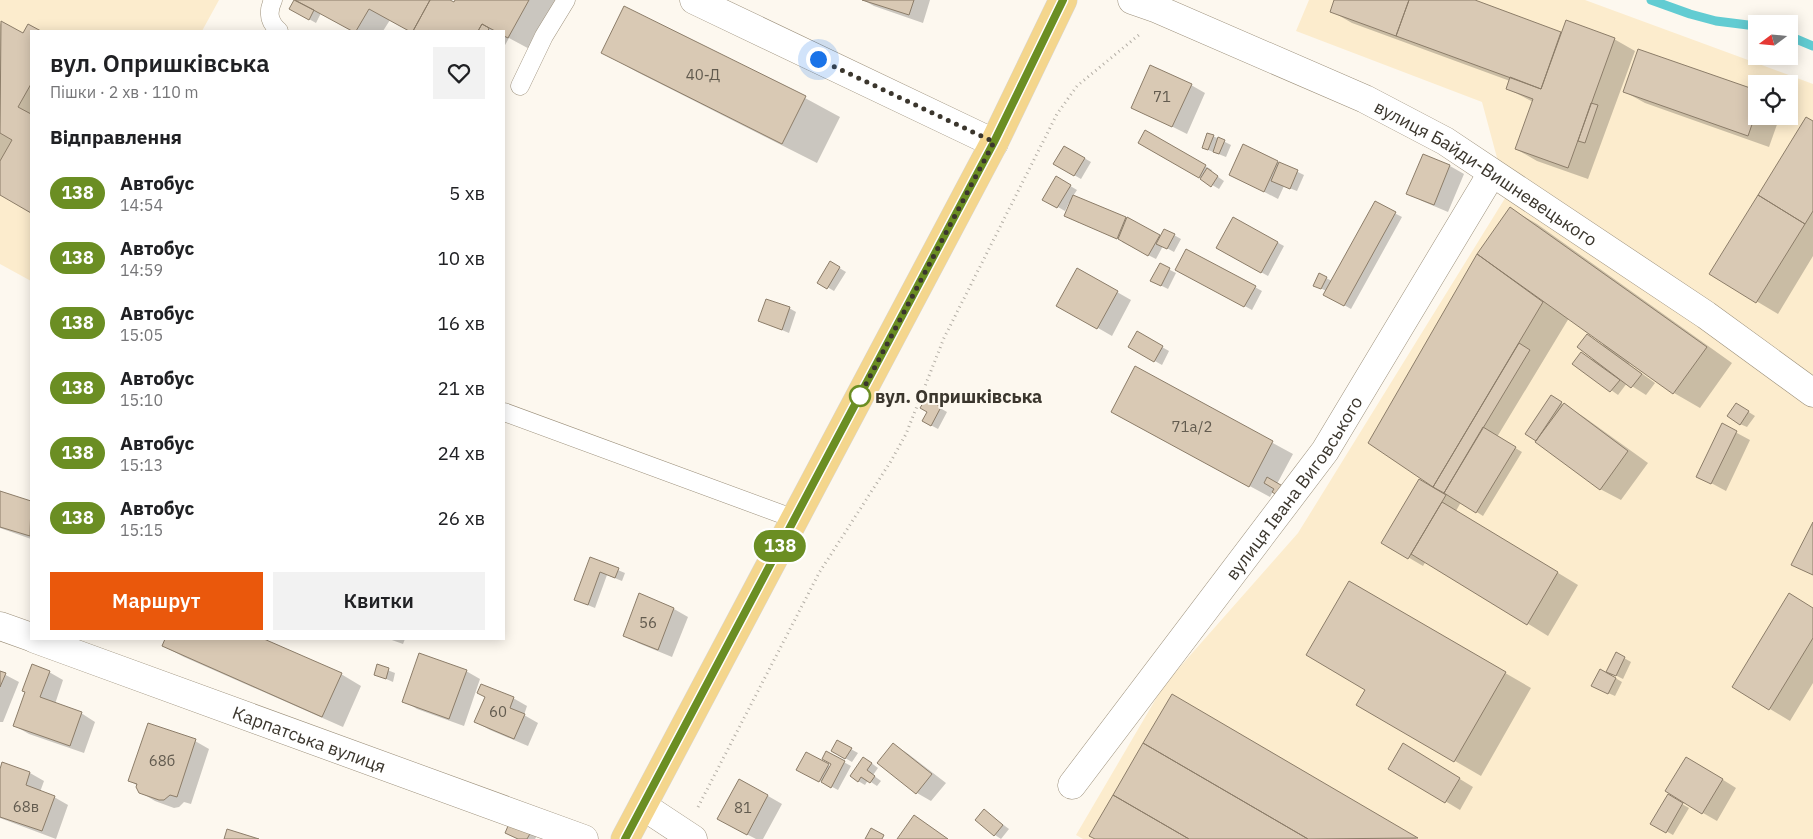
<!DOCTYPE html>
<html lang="uk">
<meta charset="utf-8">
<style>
body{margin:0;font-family:"IBM Plex Sans",sans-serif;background:#f2f2f2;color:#202124;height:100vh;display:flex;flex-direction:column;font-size:19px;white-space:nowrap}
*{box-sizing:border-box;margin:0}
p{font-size:16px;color:#757577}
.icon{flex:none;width:28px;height:28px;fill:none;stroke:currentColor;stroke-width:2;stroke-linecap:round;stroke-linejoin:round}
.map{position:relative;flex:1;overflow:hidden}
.side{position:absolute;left:30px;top:30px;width:475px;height:610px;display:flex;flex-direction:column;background:#fff;border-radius:0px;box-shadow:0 2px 12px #0003}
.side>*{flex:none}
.badge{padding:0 10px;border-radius:16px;font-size:18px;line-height:32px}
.needle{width:32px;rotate:254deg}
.buttons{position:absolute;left:1748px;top:15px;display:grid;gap:10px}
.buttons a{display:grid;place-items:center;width:50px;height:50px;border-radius:0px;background:#fff;box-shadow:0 2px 12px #0003;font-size:25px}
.you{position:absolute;width:25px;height:25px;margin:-12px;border:4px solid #fff;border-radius:50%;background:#1a73e8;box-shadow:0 0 0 8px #1a73e833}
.map>.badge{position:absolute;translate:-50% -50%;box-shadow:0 0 0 2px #fff}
h2{padding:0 20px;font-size:19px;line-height:45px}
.round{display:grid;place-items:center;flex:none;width:52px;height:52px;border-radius:0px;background:#f2f2f2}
.summary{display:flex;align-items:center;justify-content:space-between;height:85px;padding:0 20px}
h1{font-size:24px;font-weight:600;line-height:38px}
.button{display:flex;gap:10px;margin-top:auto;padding:10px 20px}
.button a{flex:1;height:58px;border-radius:0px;background:#ea580c;color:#fff;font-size:20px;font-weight:600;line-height:58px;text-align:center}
.button a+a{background:#f2f2f2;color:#202124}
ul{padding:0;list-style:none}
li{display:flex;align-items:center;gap:15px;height:65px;padding:0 20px}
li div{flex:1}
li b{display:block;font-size:19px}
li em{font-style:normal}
li .badge{min-width:55px;font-weight:700;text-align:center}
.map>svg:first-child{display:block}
</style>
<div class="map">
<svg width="1813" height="839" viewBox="0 0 1813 839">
<rect width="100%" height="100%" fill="#fdf8ef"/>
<path fill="#fceccd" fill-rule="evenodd" d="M 0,0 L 219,0 L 202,31 L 31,31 L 31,281 L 0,264 Z
M 1309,0 L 1585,0 L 1813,84 L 1813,839 L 1083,839 L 1076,835 L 1164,685 L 1298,533 L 1507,195 L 1482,102 L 1296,31 ZM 1756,84 L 1789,84 L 1789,116 L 1756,116 Z"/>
<path fill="#0003" d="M 296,0 L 447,0 L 454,4 L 456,0 L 556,0 L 535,52 L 509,38 L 504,47 L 504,31 L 411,31 L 390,20 L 383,31 L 354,31 L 321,13 L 316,23 L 291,9 Z
M 863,0 L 930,0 L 923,23 L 874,6 Z
M 1335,0 L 1471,0 L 1562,33 L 1614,39 L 1635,51 L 1588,179 L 1537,161 L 1516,149 L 1533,102 L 1508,89 L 1510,81 L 1352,23 L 1331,11 Z
M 1,22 L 23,35 L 29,26 L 38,31 L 31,31 L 31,212 L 0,194 L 0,25 Z
M 1639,50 L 1756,92 L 1756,116 L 1780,116 L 1769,147 L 1645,103 L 1625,92 Z
M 602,52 L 805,98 L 840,117 L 817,163 L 637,72 Z
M 1191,85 L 1205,93 L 1187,134 L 1133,107 Z
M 1813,122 L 1813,256 L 1778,314 L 1711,274 Z
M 1146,132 L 1212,170 L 1211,172 L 1224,181 L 1219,189 L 1140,142 Z
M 1213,136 L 1231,145 L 1226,157 L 1203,148 Z
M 1244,146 L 1304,175 L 1297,191 L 1284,186 L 1278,199 L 1230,174 Z
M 1065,147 L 1091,162 L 1081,179 L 1055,164 Z
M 1424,155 L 1450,166 L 1464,174 L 1448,212 L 1422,201 L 1408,193 Z
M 1057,178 L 1077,190 L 1073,196 L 1128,219 L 1161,237 L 1165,230 L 1181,239 L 1174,252 L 1163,246 L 1156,259 L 1122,242 L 1123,240 L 1079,221 L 1079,223 L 1066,216 L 1071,203 L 1069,203 L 1065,211 L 1044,199 Z
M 1375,203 L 1402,217 L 1351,309 L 1325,294 L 1326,291 L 1315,285 L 1320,275 L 1332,281 Z
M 1511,209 L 1537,224 L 1732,363 L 1700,408 L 1674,393 L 1630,362 L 1629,364 L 1655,383 L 1646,395 L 1627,383 L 1618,395 L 1574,363 L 1582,353 L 1592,360 L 1593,358 L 1587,336 L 1603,345 L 1604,343 L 1569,318 L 1497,437 L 1522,452 L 1483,516 L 1461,502 L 1456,511 L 1578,585 L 1548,636 L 1426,561 L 1423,566 L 1382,542 L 1438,489 L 1370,443 L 1478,255 Z
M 1233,219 L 1284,246 L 1268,276 L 1218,248 Z
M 1187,250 L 1262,291 L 1252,310 L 1177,269 Z
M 831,263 L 846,272 L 834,291 L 819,282 Z
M 1160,265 L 1176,273 L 1168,289 L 1152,281 Z
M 1117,292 L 1131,300 L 1112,336 L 1058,305 Z
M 789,308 L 796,312 L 789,333 L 760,321 Z
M 1137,333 L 1169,351 L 1162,365 L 1130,347 Z
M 1135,368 L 1293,454 L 1270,497 L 1133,423 Z
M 926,400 L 947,412 L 938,429 L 923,421 L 928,412 Z
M 1558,401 L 1584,417 L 1648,463 L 1621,500 L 1600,489 L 1527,434 Z
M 1736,404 L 1755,416 L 1747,427 L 1740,424 Z
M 1722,425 L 1750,440 L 1726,491 L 1698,476 Z
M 1,493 L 31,502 L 31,539 L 0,528 Z
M 591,559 L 625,573 L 622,581 L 607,575 L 595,608 L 575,600 Z
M 1349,583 L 1531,688 L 1481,776 L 1358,705 L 1366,689 Z
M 640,595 L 674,609 L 688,617 L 672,657 L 638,643 L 624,635 Z
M 1813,608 L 1813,683 L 1790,721 L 1770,709 Z
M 166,639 L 261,639 L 341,674 L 361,686 L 343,727 L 184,657 L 163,646 Z
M 389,639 L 405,639 L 403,644 Z
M 1617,654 L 1631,662 L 1623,679 L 1613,674 L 1612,676 L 1622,682 L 1615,696 L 1599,689 Z
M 377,666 L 395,673 L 393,682 L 375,674 Z
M 466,671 L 480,679 L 464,726 L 417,709 L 404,701 Z
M 0,672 L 19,682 L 3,722 L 0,722 Z
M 49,672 L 63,680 L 55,704 L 81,713 L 95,722 L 84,753 L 29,734 L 15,726 Z
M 1172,696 L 1417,839 L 1097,839 Z
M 513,698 L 527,706 L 524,715 L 538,723 L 528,746 L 490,730 L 476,722 Z
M 195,741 L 209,749 L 191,804 L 184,802 L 179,807 L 174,808 L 155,801 L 140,792 L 138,786 L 130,781 Z
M 838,742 L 858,753 L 852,762 L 833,751 Z
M 894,745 L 907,753 L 946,783 L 931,801 L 917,793 L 879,763 Z
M 1404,745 L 1473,787 L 1460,810 L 1390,768 Z
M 806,753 L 831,767 L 832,763 L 827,753 L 851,766 L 838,790 L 798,769 Z
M 870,762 L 878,768 L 873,775 L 881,781 L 877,786 L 868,780 L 865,785 L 858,781 Z
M 3,764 L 30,773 L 44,781 L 40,792 L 54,797 L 68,805 L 56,839 L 0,818 L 0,773 Z
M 1701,766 L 1736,788 L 1717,821 L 1703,813 Z
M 740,780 L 782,804 L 763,839 L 756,839 L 733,827 Z
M 1668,796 L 1689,808 L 1673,835 L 1652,823 Z
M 985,811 L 1009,829 L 1001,839 L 995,835 Z
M 506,832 L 538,834 L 535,839 L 519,839 Z"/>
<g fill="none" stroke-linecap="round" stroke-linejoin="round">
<path stroke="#62ccd2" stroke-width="9" d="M 1651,0 L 1690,14 L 1716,21 L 1756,26
M 1789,36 L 1813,46"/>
</g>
<path fill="#d9c9b4" stroke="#8c7d69" d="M 294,0 L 314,10 L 309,20 L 289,9 Z
M 295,0 L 430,0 L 413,31 L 409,31 L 369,9 L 356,31 L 352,31 Z
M 430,0 L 450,0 L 454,2 L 455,0 L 529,0 L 508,38 L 504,36 L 504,31 L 495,31 L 482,24 L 478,31 L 413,31 Z
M 862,0 L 914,0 L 909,15 Z
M 1334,0 L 1409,0 L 1396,36 L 1330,12 Z
M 1409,0 L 1475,0 L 1561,32 L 1541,89 L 1396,36 Z
M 624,6 L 806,96 L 782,144 L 601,53 Z
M 1566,20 L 1615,38 L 1568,168 L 1515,149 L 1533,99 L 1506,89 L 1510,77 L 1541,89 Z
M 1,21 L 23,33 L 28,24 L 41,31 L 31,31 L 31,84 L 18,107 L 31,114 L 31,213 L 0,195 L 0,161 L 12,140 L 0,133 Z
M 482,24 L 489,28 L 488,31 L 478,31 Z
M 1638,49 L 1756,90 L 1756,113 L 1748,136 L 1623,92 Z
M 1150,65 L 1192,84 L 1172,127 L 1131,108 Z
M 1591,103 L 1598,105 L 1585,143 L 1578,141 Z
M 1806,117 L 1813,121 L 1813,211 L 1805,224 L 1758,195 Z
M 1145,130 L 1206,165 L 1199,178 L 1138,143 Z
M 1207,133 L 1214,135 L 1208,150 L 1202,148 Z
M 1218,137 L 1225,140 L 1219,154 L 1213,152 Z
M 1243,144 L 1278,161 L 1264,192 L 1229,175 Z
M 1064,146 L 1085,158 L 1074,176 L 1053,164 Z
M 1423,154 L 1450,165 L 1434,205 L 1406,194 Z
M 1279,162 L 1298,170 L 1290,189 L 1271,181 Z
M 1207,168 L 1218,176 L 1211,187 L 1200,179 Z
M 1056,176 L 1071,185 L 1057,208 L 1042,200 Z
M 1073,195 L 1126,217 L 1117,239 L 1064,216 Z
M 1758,195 L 1805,224 L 1756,303 L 1709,274 Z
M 1375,201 L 1396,212 L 1344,306 L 1323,295 Z
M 1510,207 L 1707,347 L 1673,394 L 1477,254 Z
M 1127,217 L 1160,235 L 1148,256 L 1118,239 Z
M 1233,217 L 1278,242 L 1261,273 L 1216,248 Z
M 1164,229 L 1175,234 L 1167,249 L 1156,244 Z
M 1186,249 L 1256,286 L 1244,307 L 1175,270 Z
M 1477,254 L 1543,302 L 1433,487 L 1368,443 Z
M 830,261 L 840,267 L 827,289 L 817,283 Z
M 1160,263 L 1170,268 L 1161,286 L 1150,281 Z
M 1077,268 L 1118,291 L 1097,329 L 1056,306 Z
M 1319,273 L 1327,277 L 1321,289 L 1313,286 Z
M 766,299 L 790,307 L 782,330 L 758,321 Z
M 1137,331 L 1163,346 L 1154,362 L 1128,347 Z
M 1587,334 L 1642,374 L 1631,388 L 1577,347 Z
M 1519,343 L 1530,350 L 1444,493 L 1433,487 Z
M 1581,352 L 1620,380 L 1610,392 L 1572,364 Z
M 1135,366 L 1273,441 L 1249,487 L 1111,412 Z
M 1551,395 L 1562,402 L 1536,441 L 1525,434 Z
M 926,398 L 941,407 L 931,426 L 922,421 L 927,412 L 920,408 Z
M 1564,403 L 1628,451 L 1600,490 L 1535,442 Z
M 1736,403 L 1749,411 L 1740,425 L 1727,416 Z
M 1722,423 L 1737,431 L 1711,484 L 1696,477 Z
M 1483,427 L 1516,447 L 1476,513 L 1444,493 Z
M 1267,477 L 1286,488 L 1280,497 L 1272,492 L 1274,489 L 1264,483 Z
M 1419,479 L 1446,495 L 1408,559 L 1381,543 Z
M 0,491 L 31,501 L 30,536 L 0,527 Z
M 1442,502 L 1558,572 L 1527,625 L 1411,554 Z
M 1813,522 L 1813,575 L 1791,565 Z
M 590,557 L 619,568 L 615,578 L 600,572 L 588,605 L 574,600 Z
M 1349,581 L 1506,672 L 1454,762 L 1356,705 L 1365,690 L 1306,655 Z
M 639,593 L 674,608 L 658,650 L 623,636 Z
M 1789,593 L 1813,608 L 1813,638 L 1769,710 L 1732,687 Z
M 165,639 L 264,639 L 342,673 L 322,717 L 162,646 Z
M 1616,652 L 1625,657 L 1616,676 L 1606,672 Z
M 419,653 L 467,670 L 449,719 L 402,702 Z
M 32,664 L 50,671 L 40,697 L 82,712 L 70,746 L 13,726 L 25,692 L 22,691 Z
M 377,664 L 389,668 L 386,679 L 374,675 Z
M 1600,669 L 1616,678 L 1608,694 L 1591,686 Z
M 0,671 L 6,673 L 0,687 Z
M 481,684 L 514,697 L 510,708 L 525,714 L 514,739 L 474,722 L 485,697 L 477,693 Z
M 1172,694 L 1418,838 L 1308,839 L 1143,743 Z
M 148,723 L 196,739 L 177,797 L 170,795 L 164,800 L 159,800 L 139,793 L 136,787 L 137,784 L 128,781 Z
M 837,740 L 852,748 L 845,759 L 831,751 Z
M 893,743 L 932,774 L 916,794 L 877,763 Z
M 1143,743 L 1308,839 L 1189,839 L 1113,795 Z
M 1403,743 L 1460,778 L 1445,803 L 1388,769 Z
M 826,751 L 845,761 L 831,788 L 821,782 L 831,764 L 822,759 Z
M 806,752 L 829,764 L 819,782 L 796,770 Z
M 863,757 L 872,763 L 867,770 L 875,776 L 870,783 L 861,777 L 858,782 L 850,776 Z
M 1686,757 L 1723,779 L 1702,814 L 1665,791 Z
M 2,762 L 30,772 L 26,785 L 55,796 L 42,831 L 0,817 L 0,769 Z
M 739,779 L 768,795 L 747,835 L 717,819 Z
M 1668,794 L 1683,803 L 1666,833 L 1650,824 Z
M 1113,795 L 1189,839 L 1095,839 L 1089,836 Z
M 984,809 L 1003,825 L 994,836 L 975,820 Z
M 914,815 L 948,839 L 897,839 Z
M 511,819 L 532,830 L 527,839 L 518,839 L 505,833 Z
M 871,828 L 884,835 L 882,839 L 865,839 Z
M 227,829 L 259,839 L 224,839 Z"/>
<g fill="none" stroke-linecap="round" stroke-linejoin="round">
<g stroke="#9c907b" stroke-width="19">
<path id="service" d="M 273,0 C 267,13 269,22 279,31
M 520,86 L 544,36 L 566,0
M 504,412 L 795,519"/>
</g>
<g stroke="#9c907b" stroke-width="29">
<g id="minor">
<path d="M 694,0 L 994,143"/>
<path id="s1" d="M 1132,0 L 1155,8 L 1365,99 L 1445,141 L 1706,315 L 1813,393"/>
<path d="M 0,626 L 31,637"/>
<path id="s2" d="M 35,639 L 584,839"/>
<path id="s3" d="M 1072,785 L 1325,451 L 1492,173"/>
<path d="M 643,806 L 693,839"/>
</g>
</g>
<g stroke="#d8d7d5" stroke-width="29">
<path id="primary" d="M 625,839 L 994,143 L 1063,0"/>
</g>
<path stroke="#b3aea5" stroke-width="3" stroke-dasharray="1 4" stroke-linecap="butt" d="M 698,807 L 819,573 L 891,461 L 906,434 L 944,338 L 1057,114 L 1077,86 L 1140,34"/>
<use href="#service" stroke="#fff" stroke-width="18"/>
<use href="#minor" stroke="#fff" stroke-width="28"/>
<use href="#primary" stroke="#f4d68d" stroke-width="28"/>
</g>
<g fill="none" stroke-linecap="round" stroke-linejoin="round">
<g stroke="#fff" stroke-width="11">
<path id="line" d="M 625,839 L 994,142 L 1063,0"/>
</g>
<use href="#line" stroke="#6b8e23" stroke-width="8"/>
<path stroke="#3b362d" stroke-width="5" stroke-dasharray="0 9" d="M 818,59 L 994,142 L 858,399 L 860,396"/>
</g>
<circle fill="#fff" stroke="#6b8e23" stroke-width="2.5" cx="860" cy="396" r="10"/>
<g text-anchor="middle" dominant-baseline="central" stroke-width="4" stroke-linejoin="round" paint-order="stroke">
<g font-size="15" fill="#625b4f">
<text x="703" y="74">40-Д</text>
<text x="1162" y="96">71</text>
<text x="1192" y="426">71а/2</text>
<text x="648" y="622">56</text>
<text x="498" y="711">60</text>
<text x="162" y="760">68б</text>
<text x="26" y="806">68в</text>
<text x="743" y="807">81</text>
</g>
<g font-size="18" fill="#3b362d" stroke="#fdf8ef">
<text stroke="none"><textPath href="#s1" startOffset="395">вулиця Байди-Вишневецького</textPath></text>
<text stroke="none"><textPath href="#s3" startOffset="371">вулиця Івана Виговського</textPath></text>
<text stroke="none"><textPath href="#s2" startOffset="292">Карпатська вулиця</textPath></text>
</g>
<g font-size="18" font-weight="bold" fill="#3b362d" stroke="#fdf8ef" text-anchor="start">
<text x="875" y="396">вул. Опришківська</text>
</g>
</g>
</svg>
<div class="buttons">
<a><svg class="needle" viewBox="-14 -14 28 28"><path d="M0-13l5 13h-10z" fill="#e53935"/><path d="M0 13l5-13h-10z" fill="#757577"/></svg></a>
<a><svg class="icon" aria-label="locate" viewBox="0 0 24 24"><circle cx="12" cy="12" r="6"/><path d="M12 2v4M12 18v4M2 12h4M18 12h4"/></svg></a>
</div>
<div class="you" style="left:818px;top:59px"></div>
<b class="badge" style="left:780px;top:546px;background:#6b8e23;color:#fff">138</b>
<section class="side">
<div class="summary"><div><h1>вул. Опришківська</h1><p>Пішки · 2 хв · 110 m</p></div><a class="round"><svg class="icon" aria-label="heart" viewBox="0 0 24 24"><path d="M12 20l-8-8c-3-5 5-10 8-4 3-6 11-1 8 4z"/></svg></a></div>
<h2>Відправлення</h2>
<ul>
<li><span class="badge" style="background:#6b8e23;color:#fff">138</span><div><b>Автобус</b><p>14:54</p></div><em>5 хв</em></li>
<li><span class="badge" style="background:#6b8e23;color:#fff">138</span><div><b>Автобус</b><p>14:59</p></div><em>10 хв</em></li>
<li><span class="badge" style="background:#6b8e23;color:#fff">138</span><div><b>Автобус</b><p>15:05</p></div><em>16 хв</em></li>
<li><span class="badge" style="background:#6b8e23;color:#fff">138</span><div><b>Автобус</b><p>15:10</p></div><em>21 хв</em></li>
<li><span class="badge" style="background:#6b8e23;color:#fff">138</span><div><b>Автобус</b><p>15:13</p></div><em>24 хв</em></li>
<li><span class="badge" style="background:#6b8e23;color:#fff">138</span><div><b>Автобус</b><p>15:15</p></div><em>26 хв</em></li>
</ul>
<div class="button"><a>Маршрут</a><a>Квитки</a></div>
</section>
</div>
